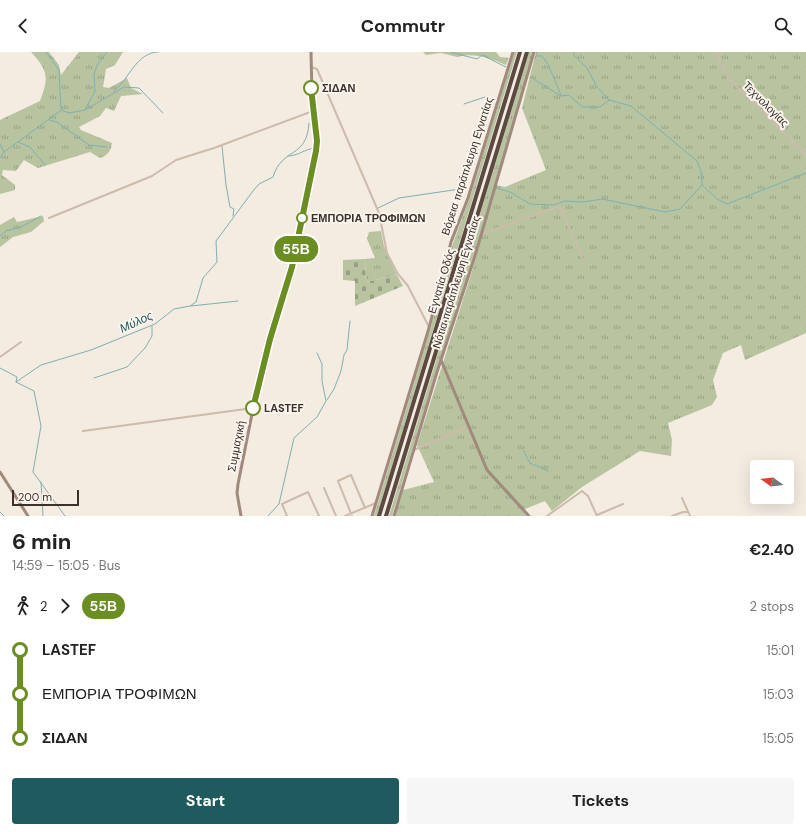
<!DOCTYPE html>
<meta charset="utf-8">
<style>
body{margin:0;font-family:"DM Sans",sans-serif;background:#f6f6f6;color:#222;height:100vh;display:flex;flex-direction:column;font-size:15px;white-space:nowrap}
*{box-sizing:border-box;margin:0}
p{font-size:13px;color:#767676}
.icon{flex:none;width:22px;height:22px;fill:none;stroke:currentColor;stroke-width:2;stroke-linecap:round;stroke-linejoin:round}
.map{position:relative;height:464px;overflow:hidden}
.drawer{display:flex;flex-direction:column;background:#fff;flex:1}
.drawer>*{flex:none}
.badge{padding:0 8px;border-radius:13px;font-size:14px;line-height:26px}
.needle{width:26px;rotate:285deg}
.controls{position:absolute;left:750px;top:408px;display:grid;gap:8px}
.controls a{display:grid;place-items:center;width:44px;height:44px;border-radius:4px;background:#fff;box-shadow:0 4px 16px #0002;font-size:20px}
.scale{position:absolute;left:12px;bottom:10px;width:67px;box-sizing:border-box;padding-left:4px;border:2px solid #3b302b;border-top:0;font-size:11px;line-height:14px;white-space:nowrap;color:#3b302b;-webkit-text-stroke:3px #fbf5ee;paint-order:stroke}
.map>.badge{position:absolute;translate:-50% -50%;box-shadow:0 0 0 2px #fff}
.legs{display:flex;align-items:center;gap:6px;height:44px;padding:0 12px;font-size:13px}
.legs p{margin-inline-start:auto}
.summary{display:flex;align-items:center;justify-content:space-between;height:68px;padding:0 12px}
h1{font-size:22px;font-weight:700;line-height:30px}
.button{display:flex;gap:8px;margin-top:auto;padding:8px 12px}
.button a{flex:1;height:46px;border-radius:4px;background:#1f5a5e;color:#fff;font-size:16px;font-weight:700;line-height:46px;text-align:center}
.button a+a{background:#f6f6f6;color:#222}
ul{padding:0 12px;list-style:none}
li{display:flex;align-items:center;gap:14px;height:44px;font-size:15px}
li i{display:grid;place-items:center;width:6px;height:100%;margin:0 5px;background:currentColor}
li i::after{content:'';width:10px;height:10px;margin:-5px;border:3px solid;border-radius:50%;background:#fff}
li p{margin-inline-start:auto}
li:first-child i{background:linear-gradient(#0000 50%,currentColor 0)}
li:last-child i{background:linear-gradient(currentColor 50%,#0000 0)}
header{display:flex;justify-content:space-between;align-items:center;height:52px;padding:0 12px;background:#fff;font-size:18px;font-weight:700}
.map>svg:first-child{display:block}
</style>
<header><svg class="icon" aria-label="back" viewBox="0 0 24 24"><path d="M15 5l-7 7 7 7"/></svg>Commutr<svg class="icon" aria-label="search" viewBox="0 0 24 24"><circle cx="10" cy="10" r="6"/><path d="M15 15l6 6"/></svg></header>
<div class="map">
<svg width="806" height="464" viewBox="0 0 806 464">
<defs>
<pattern id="grass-tufts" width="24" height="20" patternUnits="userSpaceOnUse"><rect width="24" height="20" fill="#b8c4a0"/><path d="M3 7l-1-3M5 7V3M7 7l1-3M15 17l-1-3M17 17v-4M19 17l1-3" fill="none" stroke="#97a083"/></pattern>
<pattern id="cemetery-stones" width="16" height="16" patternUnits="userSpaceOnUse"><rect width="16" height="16" fill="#b8c4a0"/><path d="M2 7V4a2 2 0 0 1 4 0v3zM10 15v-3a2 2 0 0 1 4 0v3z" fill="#97a083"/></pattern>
</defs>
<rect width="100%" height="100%" fill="#f4ebe1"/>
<path fill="url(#grass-tufts)" d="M 31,0 L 49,0 L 59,13 L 61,23 L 79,0 L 123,0 L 115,13 L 106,17 L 103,35 L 109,36 L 127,26 L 131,36 L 143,42 L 121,44 L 114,59 L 106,56 L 100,64 L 79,75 L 81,78 L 112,91 C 111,99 107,104 100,106 L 90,100 L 38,116 L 24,108 L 16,119 L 3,118 L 2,123 L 15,133 L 15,138 L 0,142 L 0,68 L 40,49 C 49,26 48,18 31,0 Z
M 423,0 L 496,0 L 500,5 L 509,6 L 506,13 C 491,6 473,0 457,5 L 441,1 L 426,3 Z
M 514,0 L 517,0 L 377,464 L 374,464 L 431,274 L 452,194 L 471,142 Z
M 529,0 L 533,0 L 469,220 L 433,329 L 392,464 L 389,464 Z
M 536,0 L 806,0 L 806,281 L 745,308 L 741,293 L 723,301 L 713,328 L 717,345 L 712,353 L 668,371 L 672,388 L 671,404 L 640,399 L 582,435 L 552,459 L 545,449 L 525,457 L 523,459 L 527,464 L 395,464 L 403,438 L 434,430 L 417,393 L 473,216 L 496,133 L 505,135 L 546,118 L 522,56 Z
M 43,164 L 44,169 L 31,180 L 13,185 L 0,195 L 0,173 L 14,165 L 17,170 Z
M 381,179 L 384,194 L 397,223 L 366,230 L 365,207 L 375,206 L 367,187 L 369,180 Z"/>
<path fill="url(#cemetery-stones)" d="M 365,207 L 366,230 L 397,223 L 403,234 L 355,254 L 355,229 L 343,228 L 343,208 Z"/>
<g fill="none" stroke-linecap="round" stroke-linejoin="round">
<path stroke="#7fb0b2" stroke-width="1" d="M 46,0 L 59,18 L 61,58 L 69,61 L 85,58 L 95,39 L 94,23 L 97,13 L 107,0
M 450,0 L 477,7 L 482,3 L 506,15
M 536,0 L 537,4 L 542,4 L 548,12 L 561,43
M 574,0 L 574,3 L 587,16 L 597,35 L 609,48 L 631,54 L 697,109 L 702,122 L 702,133 L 717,147 L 727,152 L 806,121
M 532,26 L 561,44 L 569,43 L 582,55 L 600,55 L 609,48
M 114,39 C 130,26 136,1 158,0
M 464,52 L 485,45
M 85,58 L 124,35 L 139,36 L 163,61
M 49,68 L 57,70 L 89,93 L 107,95
M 18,90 L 30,95 L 45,113
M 0,92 L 4,100
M 222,94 L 226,133 L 230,155 L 234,157 L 233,164
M 288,104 C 298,104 305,97 315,96
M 0,106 L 4,100 L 60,59
M 496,136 L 510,140 L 530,152 L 554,153 L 565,149 L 583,150 L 602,147 L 665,160 L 680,157 L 702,133
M 378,156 L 399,146 L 467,136
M 0,184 L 6,179 L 21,175 L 41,164
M 191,254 L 238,249
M 0,316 L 17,325 L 16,330 L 34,339 L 41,374 L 33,420 L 65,464
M 94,326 L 127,315 L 145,296 L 152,284 L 152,274
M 16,330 L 41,313 L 91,298 L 155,272 L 174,257 L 190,254 L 196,250 L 203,226 L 217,210 L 216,189 L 253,139 L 259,132 L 273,125 C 282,95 307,107 309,71
M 327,348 L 334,337 L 341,319 L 344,303 L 347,298 L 350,269
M 523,398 L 530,411 L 548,419
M 41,430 L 43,464
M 0,460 L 4,464
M 268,464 L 279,452 L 294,386 L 317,365 L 326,349 L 322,329 L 322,312 L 317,301"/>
<path stroke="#cdbbac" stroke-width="2" d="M 715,0 L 728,26 L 806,103
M 717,4 L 722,0
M 311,15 L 317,17 L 379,161 L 387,201 L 398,222 L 408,234 L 429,275
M 49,166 L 152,124 L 176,108 L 214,96 L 313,59
M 482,182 L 557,155 L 561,157 L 583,207
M 0,305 L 21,290
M 83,379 L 253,356
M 414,398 L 468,374
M 324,436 L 336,464
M 682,446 L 690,464
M 597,463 L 623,452
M 287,464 L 282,452 L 308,440 L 319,464
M 345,464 L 376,451
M 352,464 L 338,429 L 351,423 L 365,456
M 547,464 L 582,439 L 588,444 L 597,464
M 672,464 L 683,460 L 688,460"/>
<path stroke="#a18a7d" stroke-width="3" d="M 441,308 L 487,418 L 529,464
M 0,420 L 28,464
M 241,464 L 237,441 L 238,432 L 255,347 L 270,287 L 292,215 L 316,99 L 317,89 L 312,43 L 311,0
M 372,464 L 429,276 L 451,190 L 468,146 L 513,0
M 394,464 L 437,320 L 475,204 L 534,0"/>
<path stroke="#5c4a42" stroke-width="4" d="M 379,464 L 520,0
M 386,464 L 527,0"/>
</g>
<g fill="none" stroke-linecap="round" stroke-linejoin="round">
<g stroke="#fff" stroke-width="9">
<path id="line-1" d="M 253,356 L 270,287 L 292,215 L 316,99 L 317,89 L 311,36"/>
</g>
<use href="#line-1" stroke="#6b8e23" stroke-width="6"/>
</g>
<g fill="#fff" stroke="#6b8e23" stroke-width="2">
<circle cx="311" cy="36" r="7"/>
<circle cx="302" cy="166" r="5"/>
<circle cx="253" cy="356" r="7"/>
</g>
<g text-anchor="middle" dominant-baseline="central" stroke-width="4" stroke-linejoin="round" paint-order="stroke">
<g font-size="11" font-weight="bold" fill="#3b302b" stroke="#fbf5ee" text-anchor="start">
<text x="322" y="36">ΣΙΔΑΝ</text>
<text x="311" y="166">ΕΜΠΟΡΙΑ ΤΡΟΦΙΜΩΝ</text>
<text x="264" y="356">LASTEF</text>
</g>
<g font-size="11" fill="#3b302b" stroke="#fbf5ee">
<text transform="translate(766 52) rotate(45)">Τεχνολογίας</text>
<text transform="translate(467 114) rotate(-72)">Βόρεια παράπλευρη Εγνατίας</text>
<text transform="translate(441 229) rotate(-73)">Εγνατία Οδός</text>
<text transform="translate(456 230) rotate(-73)">Νότια παράπλευρη Εγνατίας</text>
<text transform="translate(236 394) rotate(-79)">Συμμαχική</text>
</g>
<g font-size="12" font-style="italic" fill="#1f5a5e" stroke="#fbf5ee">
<text transform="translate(136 270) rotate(-25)">Μύλος</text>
</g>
</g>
</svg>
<div class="controls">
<a><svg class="needle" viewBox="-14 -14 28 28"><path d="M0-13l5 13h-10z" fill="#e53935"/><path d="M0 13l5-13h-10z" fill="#767676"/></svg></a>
</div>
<div class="scale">200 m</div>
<b class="badge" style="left:296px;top:197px;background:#6b8e23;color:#fff">55Β</b>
</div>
<section class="drawer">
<div class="summary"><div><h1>6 min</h1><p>14:59 – 15:05 · Bus</p></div><b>€2.40</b></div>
<div class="legs"><svg class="icon" aria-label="walk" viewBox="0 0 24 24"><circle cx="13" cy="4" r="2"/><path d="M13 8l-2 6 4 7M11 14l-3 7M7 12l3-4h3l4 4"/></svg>2<svg class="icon" aria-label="forward" viewBox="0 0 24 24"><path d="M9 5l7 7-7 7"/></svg><b class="badge" style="background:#6b8e23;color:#fff">55Β</b><p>2 stops</p></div>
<ul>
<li><i style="color:#6b8e23"></i><b>LASTEF</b><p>15:01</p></li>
<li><i style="color:#6b8e23"></i><span>ΕΜΠΟΡΙΑ ΤΡΟΦΙΜΩΝ</span><p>15:03</p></li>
<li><i style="color:#6b8e23"></i><b>ΣΙΔΑΝ</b><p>15:05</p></li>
</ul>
<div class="button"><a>Start</a><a>Tickets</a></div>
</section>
